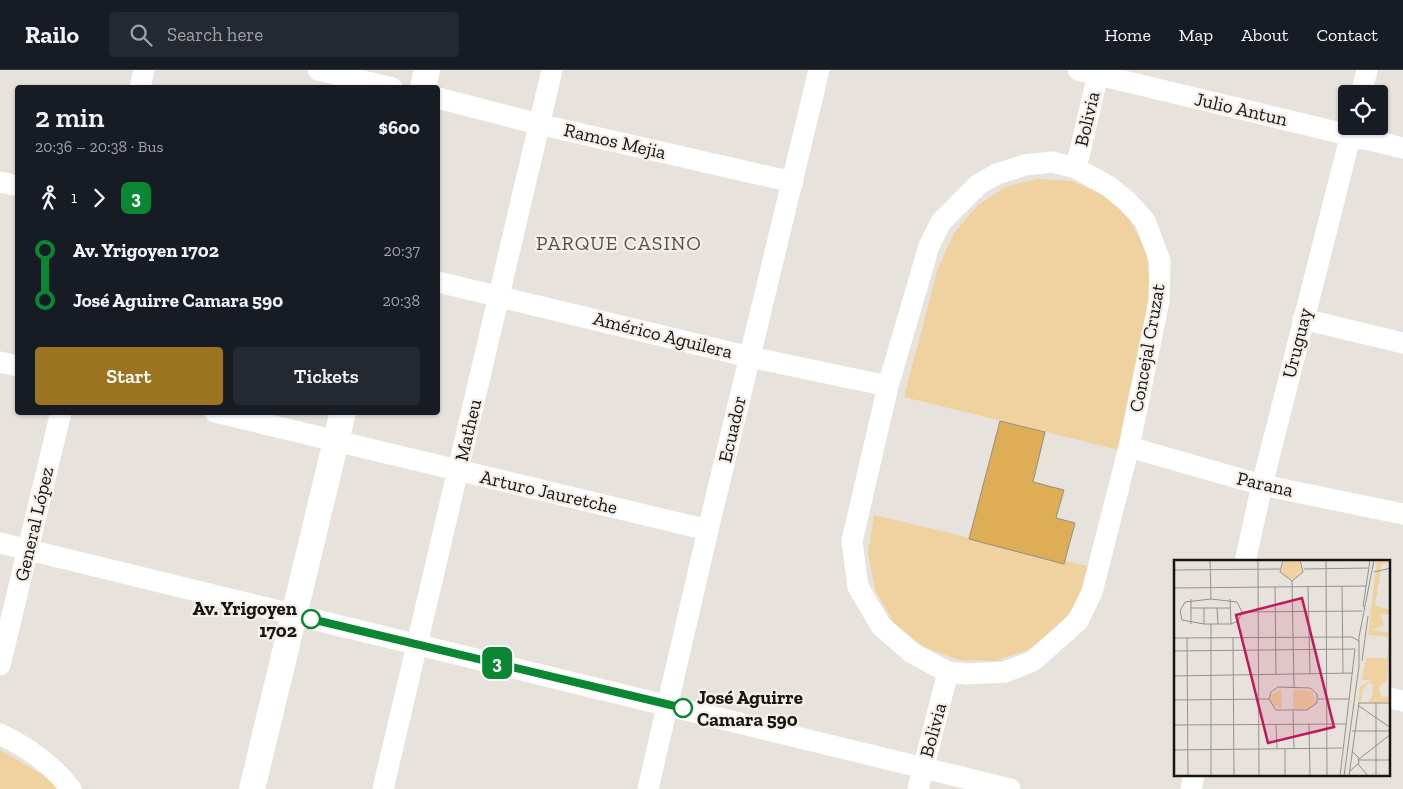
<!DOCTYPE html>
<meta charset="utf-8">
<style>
body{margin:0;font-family:"Zilla Slab",serif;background:#242831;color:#f1f3f6;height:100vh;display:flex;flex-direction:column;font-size:19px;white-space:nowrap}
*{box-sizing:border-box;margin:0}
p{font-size:16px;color:#9ea1a6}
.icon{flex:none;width:28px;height:28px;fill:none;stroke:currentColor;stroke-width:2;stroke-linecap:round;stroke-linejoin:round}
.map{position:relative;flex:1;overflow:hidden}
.sheet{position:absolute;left:15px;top:15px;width:425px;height:330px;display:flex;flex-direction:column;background:#171b24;border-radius:5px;box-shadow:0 1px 4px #0004}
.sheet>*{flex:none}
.badge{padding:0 10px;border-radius:8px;font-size:18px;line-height:32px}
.fabs{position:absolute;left:1338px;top:15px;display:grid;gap:10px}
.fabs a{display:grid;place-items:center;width:50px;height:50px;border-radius:5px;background:#171b24;box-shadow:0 1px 4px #0004;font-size:25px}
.map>.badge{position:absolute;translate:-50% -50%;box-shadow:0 0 0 2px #fff}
.legs{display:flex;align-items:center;gap:8px;height:55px;padding:0 20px;font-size:16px}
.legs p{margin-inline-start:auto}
.head{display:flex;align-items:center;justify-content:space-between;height:85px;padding:0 20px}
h1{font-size:28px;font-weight:600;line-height:38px}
.cta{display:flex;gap:10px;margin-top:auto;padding:10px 20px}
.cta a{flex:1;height:58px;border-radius:5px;background:#9c7320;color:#fff;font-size:20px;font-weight:600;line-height:58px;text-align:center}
.cta a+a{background:#242831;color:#f1f3f6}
ul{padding:0 20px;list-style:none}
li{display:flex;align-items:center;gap:18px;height:50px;font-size:19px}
li i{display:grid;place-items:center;width:8px;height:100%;margin:0 6px;background:currentColor}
li i::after{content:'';width:12px;height:12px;margin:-6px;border:4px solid;border-radius:50%;background:#171b24}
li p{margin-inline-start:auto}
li:first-child i{background:linear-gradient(#0000 50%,currentColor 0)}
li:last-child i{background:linear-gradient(currentColor 50%,#0000 0)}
header{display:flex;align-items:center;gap:30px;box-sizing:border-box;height:70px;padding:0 25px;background:#171b24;border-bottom:1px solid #363941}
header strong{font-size:24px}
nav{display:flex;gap:28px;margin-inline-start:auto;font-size:18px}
.search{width:350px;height:45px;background:#242831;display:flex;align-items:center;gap:12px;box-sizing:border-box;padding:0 18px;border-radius:5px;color:#9ea1a6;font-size:19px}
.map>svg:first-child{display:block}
</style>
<header>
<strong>Railo</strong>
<div class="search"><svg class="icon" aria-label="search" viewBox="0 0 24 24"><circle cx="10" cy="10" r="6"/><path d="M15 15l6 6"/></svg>Search here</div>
<nav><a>Home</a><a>Map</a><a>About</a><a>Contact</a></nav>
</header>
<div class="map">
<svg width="1403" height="719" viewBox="0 0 1403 719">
<rect width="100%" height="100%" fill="#e7e3dc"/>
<path fill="#efd2a0" d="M 1037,109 L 1072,111 L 1104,125 L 1130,150 L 1146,181 L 1150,217 L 1148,246 L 1119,380 L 904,327 L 938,198 L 954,163 L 977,136 L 1005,117 Z
M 874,445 L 1088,496 L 1078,530 L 1057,559 L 1028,580 L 995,591 L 959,590 L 924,577 L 894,553 L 875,520 L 868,483 Z
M 0,680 L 50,709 L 56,719 L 0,719 Z"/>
<path fill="#deae56" stroke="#928e87" d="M 1000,351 L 1045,362 L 1033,412 L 1064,420 L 1056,448 L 1075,453 L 1064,494 L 969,469 Z"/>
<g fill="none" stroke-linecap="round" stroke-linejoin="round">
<path stroke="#fff" stroke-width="21" d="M 318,0 L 392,18
M 1078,0 L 1403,78
M 140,18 L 144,0
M 1361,24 L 1367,0
M 438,28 L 538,54 L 793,112
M 1052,92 L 1076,98 L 1108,116 L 1127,131 L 1145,151 L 1160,191 L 1159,231 L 1129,377 L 1092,522 L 1078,551 L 1033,591 L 1005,602 L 966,604 L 948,602 L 912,583 L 881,556 L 858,517 L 852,471 L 888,316 L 929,176 L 941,152 L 979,114 L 997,104 L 1025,95 Z
M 1076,98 L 1099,0
M 0,112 L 18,116
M 438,212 L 750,287 L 888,316
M 1303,249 L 1403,273
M 0,292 L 18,296
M 215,342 L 708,460
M 1129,377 L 1262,415 L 1403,444
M 0,473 L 1010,719
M 1245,492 L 1262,415 L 1353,56
M 0,595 L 61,342
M 1389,628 L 1403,631
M 0,664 C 28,677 52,695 71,719
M 383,719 L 552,0
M 648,719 L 708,460 L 819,0
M 918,719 L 948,602
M 1191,719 L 1194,705"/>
<path stroke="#fff" stroke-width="26" d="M 423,18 L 427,0
M 252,719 L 343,342"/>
</g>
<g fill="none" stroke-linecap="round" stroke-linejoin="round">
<g stroke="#fff" stroke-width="11">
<path id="line-1" d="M 311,549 L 683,638"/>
</g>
<use href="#line-1" stroke="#0b8733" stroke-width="8"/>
</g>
<g fill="#fff" stroke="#0b8733" stroke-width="2.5">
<circle cx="311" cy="549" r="9"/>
<circle cx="683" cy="638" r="9"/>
</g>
<g text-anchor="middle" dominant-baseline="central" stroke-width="4.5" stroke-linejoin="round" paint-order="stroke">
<g font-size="19" fill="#171614" stroke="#f4f0e9">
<text transform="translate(1241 39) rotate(13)">Julio Antun</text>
<text transform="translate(1087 49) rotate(-77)">Bolivia</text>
<text transform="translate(615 71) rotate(13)">Ramos Mejia</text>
<text transform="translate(663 265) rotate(14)">Américo Aguilera</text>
<text transform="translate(1297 273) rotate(-76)">Uruguay</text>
<text transform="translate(1147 278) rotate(-80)">Concejal Cruzat</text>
<text transform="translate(732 359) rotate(-77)">Ecuador</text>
<text transform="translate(468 360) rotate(-77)">Matheu</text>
<text transform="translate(1265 414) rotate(13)">Parana</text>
<text transform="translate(549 422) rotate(13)">Arturo Jauretche</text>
<text transform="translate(34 454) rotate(-77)">General López</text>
<text transform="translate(933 660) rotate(-75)">Bolivia</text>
</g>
<g font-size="19" font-weight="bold" fill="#171614" stroke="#f4f0e9" text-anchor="end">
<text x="297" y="538">Av. Yrigoyen<tspan x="297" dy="22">1702</tspan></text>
<text x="697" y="627" text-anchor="start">José Aguirre<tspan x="697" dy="22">Camara 590</tspan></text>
</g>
<g font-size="20" letter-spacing="1" fill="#54504a" stroke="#f4f0e9">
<text x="619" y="173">PARQUE CASINO</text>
</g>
</g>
<g transform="translate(1174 490)">
<rect width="216" height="216" fill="#e7e3dc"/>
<path d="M 111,0 L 125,0 L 128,12 L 121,19 L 113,19 L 107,11 ZM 203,0 L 216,0 L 216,3 L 208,4 L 201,45 L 216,50 L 216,55 L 206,54 L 210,65 L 198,70 L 216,73 L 213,121 L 206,125 L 205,130 L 207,136 L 216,137 L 216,142 L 193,142 L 198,137 L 199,124 L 195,122 L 189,129 L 187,142 L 184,141 L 186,127 L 197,120 L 188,120 L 192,98 L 213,98 L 216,77 L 194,75 ZM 107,129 L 108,150 L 97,143 L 96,136 ZM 119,129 L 138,131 L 142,143 L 135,149 L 119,150 Z" fill="#efd2a0"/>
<path fill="none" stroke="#94918c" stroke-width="1" d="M 36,0 L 37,39M 84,0 L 85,216M 109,0 L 106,12 L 118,21 L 129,12 L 126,0M 152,0 L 153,216M 130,9 L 194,8M 0,10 L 106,9M 200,12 L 217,8M 118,21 L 120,127M 168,26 L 169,113M 101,27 L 102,114M 134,27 L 136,113M 0,28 L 192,26M 37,39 L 63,42 L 68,52 L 64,61 L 57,64 L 30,64 L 8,60 L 6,51 L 11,42 ZM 56,39 L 57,64M 189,47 L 196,0M 17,48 L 56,48M 30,48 L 30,64M 43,48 L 44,64M 68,52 L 188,51M 17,64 L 17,39M 37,64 L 37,216M 0,78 L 178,77 L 185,81M 13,78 L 14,216M 59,78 L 60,216M 0,91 L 181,89 L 166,216M 188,101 L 194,56M 0,116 L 179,113M 104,127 L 136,128 L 143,134 L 143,143 L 133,150 L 102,150 L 95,139 L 97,132 ZM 144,139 L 175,139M 0,140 L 95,139M 184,143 L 217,143M 202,143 L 202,216M 185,146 L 217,168M 119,151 L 120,189M 102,164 L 103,189M 135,164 L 136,216M 0,165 L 172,164M 178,171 L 217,171M 111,189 L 111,216M 0,190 L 168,188M 185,199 L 217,174M 185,200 L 217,200M 184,204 L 194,216M 176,211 L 185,203 L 184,197 L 179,192M 170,216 L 185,106 L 185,77 L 200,0M 175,216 L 185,143"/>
<path fill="#c2185b" fill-opacity="0.15" stroke="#c2185b" stroke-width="2.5" d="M 128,38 L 160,167 L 94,183 L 62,55 Z"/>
<rect width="216" height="216" fill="none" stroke="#171614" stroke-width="2.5"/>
</g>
</svg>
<div class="fabs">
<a><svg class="icon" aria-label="locate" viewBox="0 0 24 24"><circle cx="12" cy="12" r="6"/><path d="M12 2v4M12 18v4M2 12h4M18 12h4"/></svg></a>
</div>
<b class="badge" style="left:497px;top:593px;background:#0b8733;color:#fff">3</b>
<section class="sheet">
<div class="head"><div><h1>2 min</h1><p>20:36 – 20:38 · Bus</p></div><b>$600</b></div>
<div class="legs"><svg class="icon" aria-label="walk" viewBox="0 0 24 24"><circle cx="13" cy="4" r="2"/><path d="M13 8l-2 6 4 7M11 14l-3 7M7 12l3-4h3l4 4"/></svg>1<svg class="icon" aria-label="forward" viewBox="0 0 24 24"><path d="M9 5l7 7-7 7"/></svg><b class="badge" style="background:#0b8733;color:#fff">3</b></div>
<ul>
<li><i style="color:#0b8733"></i><b>Av. Yrigoyen 1702</b><p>20:37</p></li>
<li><i style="color:#0b8733"></i><b>José Aguirre Camara 590</b><p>20:38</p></li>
</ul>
<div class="cta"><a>Start</a><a>Tickets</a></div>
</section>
</div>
